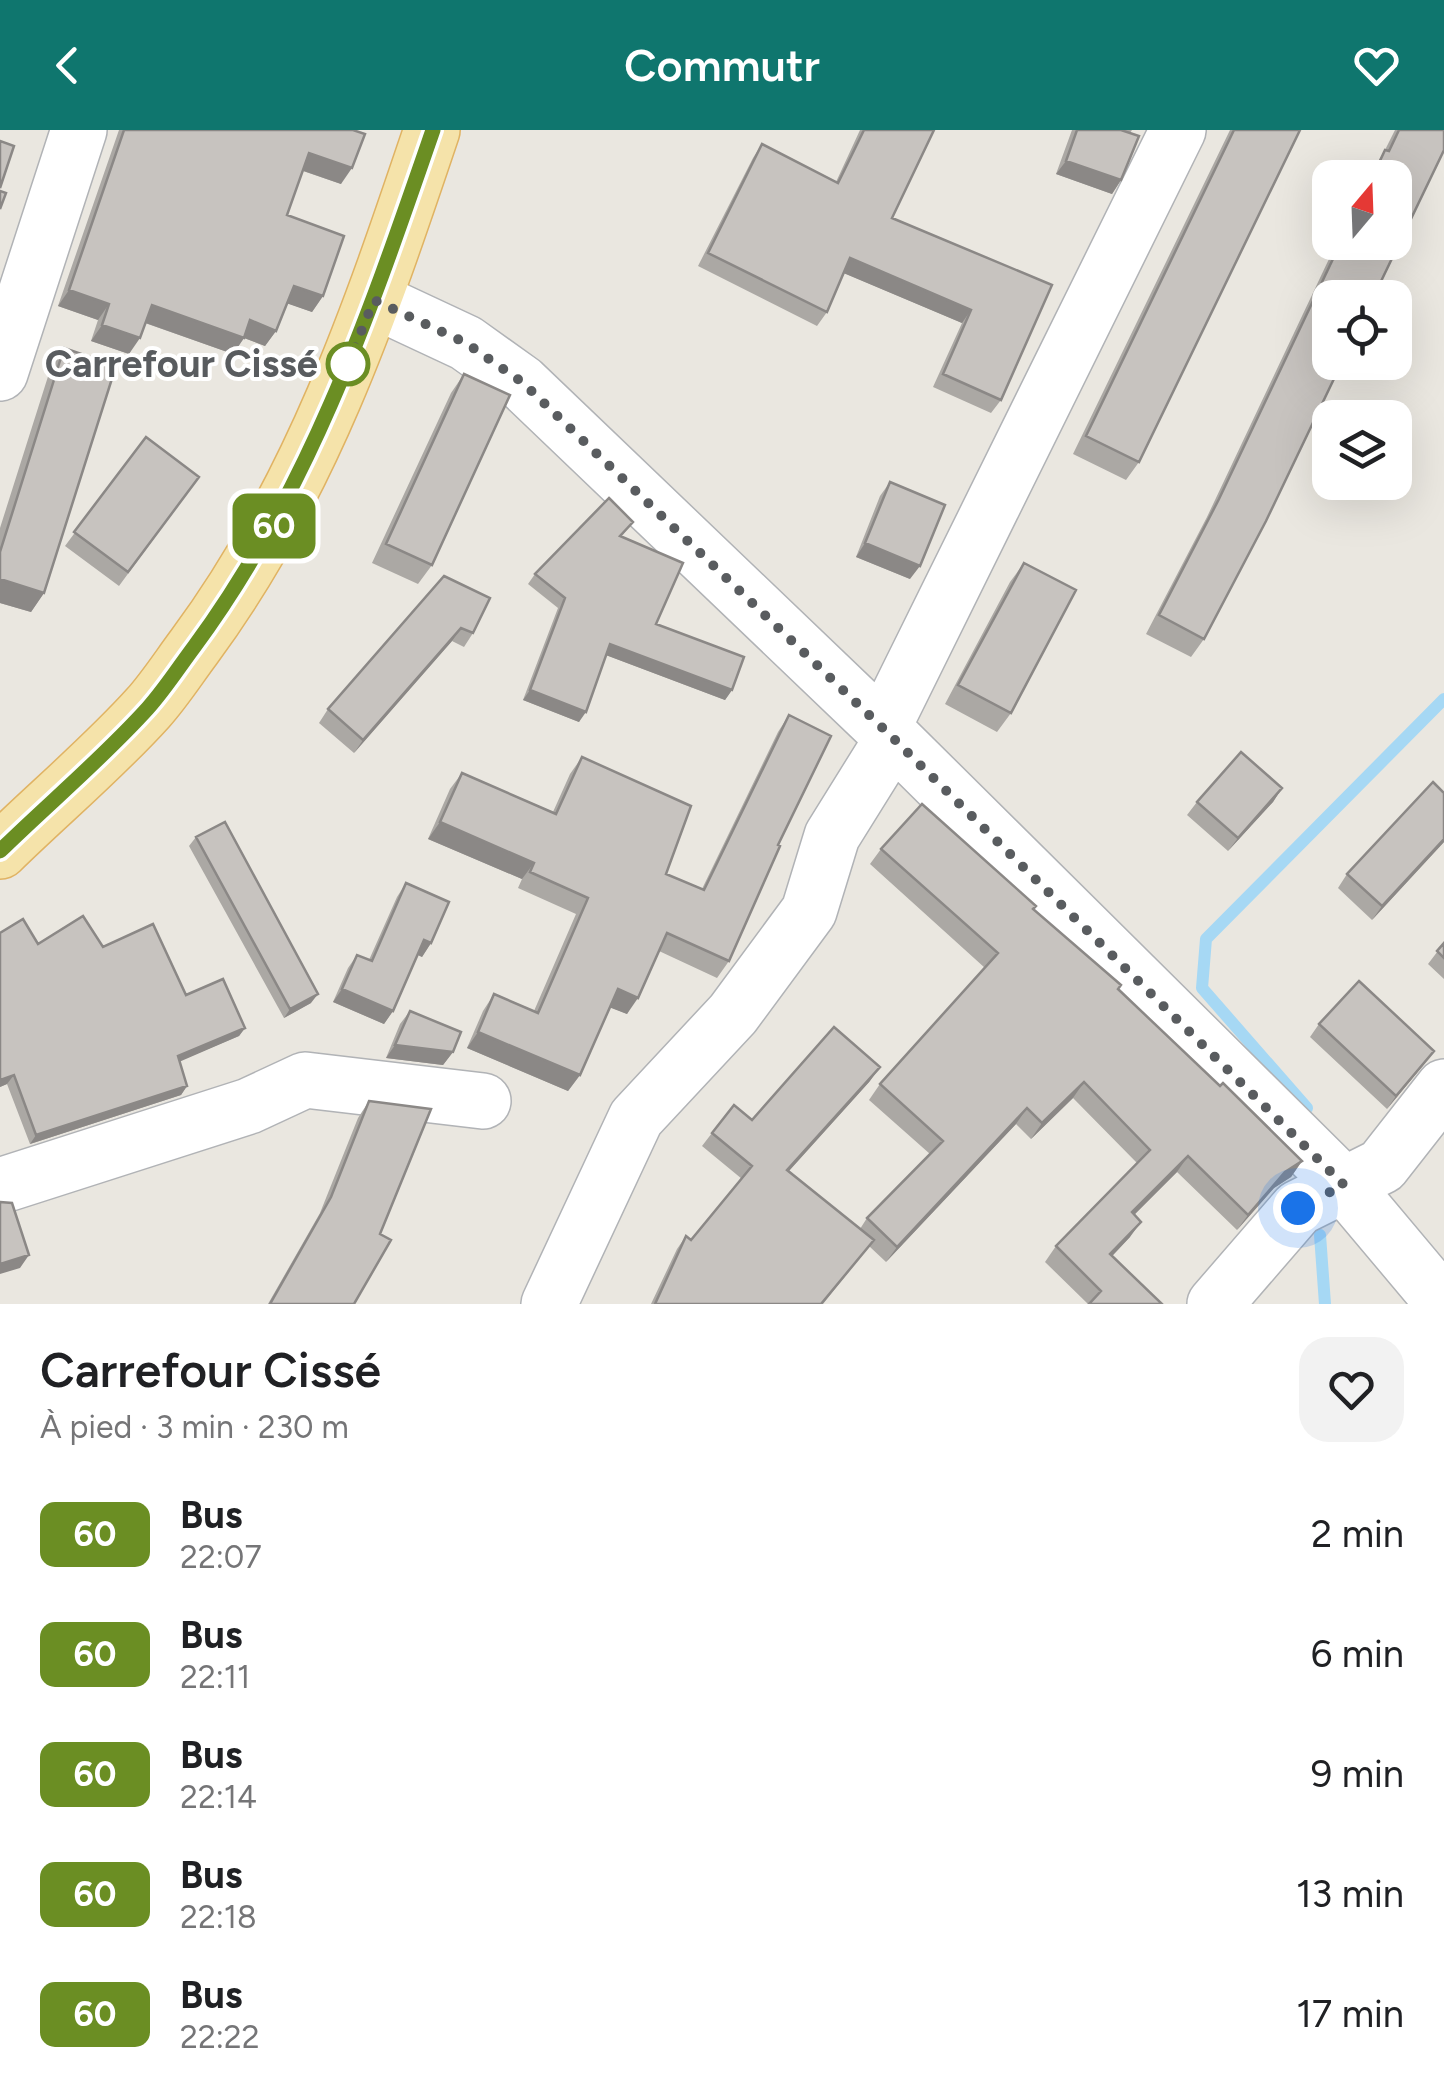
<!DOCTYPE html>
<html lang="fr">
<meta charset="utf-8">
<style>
body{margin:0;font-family:Figtree,sans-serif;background:#f2f2f2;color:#202124;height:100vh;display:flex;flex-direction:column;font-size:38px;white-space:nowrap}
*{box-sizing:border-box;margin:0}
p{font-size:32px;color:#757577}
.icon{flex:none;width:55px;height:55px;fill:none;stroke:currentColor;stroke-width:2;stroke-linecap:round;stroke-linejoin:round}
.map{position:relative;height:1174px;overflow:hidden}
.side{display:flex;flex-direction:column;background:#fff;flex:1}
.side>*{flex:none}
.badge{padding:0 20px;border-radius:15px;font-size:35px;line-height:65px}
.needle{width:65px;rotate:19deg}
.tools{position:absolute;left:1312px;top:30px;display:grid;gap:20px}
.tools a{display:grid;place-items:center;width:100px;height:100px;border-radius:20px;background:#fff;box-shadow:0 10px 40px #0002;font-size:50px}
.you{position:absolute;width:50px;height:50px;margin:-25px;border:8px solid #fff;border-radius:50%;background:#1a73e8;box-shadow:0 0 0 15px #1a73e833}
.map>.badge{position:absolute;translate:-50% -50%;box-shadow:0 0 0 5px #fff}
.round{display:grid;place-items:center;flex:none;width:105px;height:105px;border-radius:30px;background:#f2f2f2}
.headline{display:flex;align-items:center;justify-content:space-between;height:170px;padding:0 40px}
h1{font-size:48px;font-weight:600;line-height:75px}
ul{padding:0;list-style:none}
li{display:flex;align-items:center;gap:30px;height:120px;padding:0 40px}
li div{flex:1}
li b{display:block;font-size:38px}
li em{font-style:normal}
li .badge{min-width:110px;font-weight:700;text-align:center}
header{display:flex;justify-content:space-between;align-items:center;height:130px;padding:0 40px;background:#0f766e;color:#fff;font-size:45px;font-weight:600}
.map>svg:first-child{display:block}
</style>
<header><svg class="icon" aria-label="back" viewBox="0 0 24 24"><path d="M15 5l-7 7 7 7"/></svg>Commutr<svg class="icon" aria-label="heart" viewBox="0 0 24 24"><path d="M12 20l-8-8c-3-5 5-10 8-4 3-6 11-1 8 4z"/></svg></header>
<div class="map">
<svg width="1444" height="1174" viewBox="0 0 1444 1174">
<rect width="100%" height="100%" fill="#eae7e0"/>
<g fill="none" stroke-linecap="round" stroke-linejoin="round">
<path stroke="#a6d8f4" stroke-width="12" d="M 1307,978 L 1202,858 L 1206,809 L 1444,569
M 1320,1105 L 1325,1174"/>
<g stroke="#b1b3b6" stroke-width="58">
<path id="minor" d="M 374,170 L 466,213 L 522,253 L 893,608 L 1344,1055 L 1444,1174
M 0,243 L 79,0
M 882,599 L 1178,0
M 0,1056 L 249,976 L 305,950 L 483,971
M 549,1174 L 636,988 L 733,884 L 809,781 L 832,706 L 893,608
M 1215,1174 L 1298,1078 L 1382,1036 L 1444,957"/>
</g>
<g stroke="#e0b363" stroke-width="58">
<path id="major" d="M 0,721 C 49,673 103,628 148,578 C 165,559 179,537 194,517 C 311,359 370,184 432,0"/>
</g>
<use href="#minor" stroke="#fff" stroke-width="55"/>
<use href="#major" stroke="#f5e3aa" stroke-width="55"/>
</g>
<path fill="#aba8a4" d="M 119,0 L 353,0 L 341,54 L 303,41 L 287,85 L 323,166 L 312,182 L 287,173 L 276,201 L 265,216 L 244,208 L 233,224 L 145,193 L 129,224 L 91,211 L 98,190 L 58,176 Z
M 860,0 L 934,0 L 892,88 L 1052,155 L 1001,270 L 991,283 L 933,257 L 962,193 L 844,143 L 827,182 L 817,196 L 698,136 L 753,28 L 762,14 L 836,52 Z
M 1072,0 L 1132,0 L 1130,3 L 1121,50 L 1112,64 L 1056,44 Z
M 1230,0 L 1300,0 L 1139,332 L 1126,350 L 1073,324 Z
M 1395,0 L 1444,0 L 1444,20 L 1373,168 L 1330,168 L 1330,232 L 1342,232 L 1266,391 L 1204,509 L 1191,527 L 1146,504 L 1207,387 L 1337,112 L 1395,112 L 1395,48 L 1368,48 L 1385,20 Z
M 64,218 L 44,463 L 31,482 L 0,473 L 0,398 L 51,237 Z
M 464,244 L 432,435 L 418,454 L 372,433 L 451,263 Z
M 146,307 L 199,347 L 119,456 L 65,416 Z
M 890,352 L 910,449 L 856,427 L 880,366 Z
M 633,392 L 622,406 L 656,494 L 732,560 L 725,570 L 606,525 L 579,592 L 523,570 L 558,478 L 528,454 L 535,444 Z
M 1024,433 L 1011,583 L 997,602 L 945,574 L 1010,452 Z
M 444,446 L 473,503 L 464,517 L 452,511 L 354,623 L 319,593 L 328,579 Z
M 789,585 L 778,715 L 729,831 L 717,848 L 659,821 L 627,884 L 610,877 L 580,945 L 568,961 L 467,918 L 483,881 L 494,864 L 534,881 L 576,784 L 518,758 L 522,749 L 428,709 L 450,659 L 462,643 L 553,682 L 570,644 L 582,627 L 666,744 L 702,759 L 778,602 Z
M 1282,658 L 1273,672 L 1228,721 L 1187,685 L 1197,672 Z
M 1444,663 L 1444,712 L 1372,790 L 1338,758 L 1347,744 Z
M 196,707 L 311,873 L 284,888 L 189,716 Z
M 881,719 L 1033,779 L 1220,956 L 1302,1031 L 1291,1047 L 1274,1058 L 1237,1100 L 1177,1042 L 1134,1085 L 1130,1107 L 1112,1126 L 1162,1174 L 1088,1174 L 1045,1132 L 1056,1116 L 1137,1033 L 1073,968 L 1031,1009 L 1016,994 L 886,1132 L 869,1116 L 823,1174 L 651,1174 L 677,1119 L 686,1106 L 691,1110 L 742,1049 L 702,1016 L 712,1003 L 870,951 L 789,1041 L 860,1099 L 867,1088 L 930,1024 L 869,970 L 880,954 L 985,838 L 870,734 Z
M 406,753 L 431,813 L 422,827 L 418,825 L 393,881 L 384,894 L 333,872 L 348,838 L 357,825 L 369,830 L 397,767 Z
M 0,803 L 38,814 L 103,817 L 245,898 L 239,906 L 179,931 L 187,956 L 181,965 L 30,1014 L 7,954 L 0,957 Z
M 1444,813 L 1444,849 L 1428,834 Z
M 410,881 L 453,922 L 443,935 L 386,928 L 400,894 Z
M 1319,894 L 1424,934 L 1387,979 L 1310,907 Z
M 369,971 L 380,1104 L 354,1174 L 268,1174 L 320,1083 L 358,988 Z"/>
<path fill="#8b8886" d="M 309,23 L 352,38 L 341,54 L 298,39 Z
M 1066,31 L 1121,50 L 1112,64 L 1056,44 Z
M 850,128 L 971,180 L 962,193 L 841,142 Z
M 294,156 L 323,166 L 312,182 L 283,172 Z
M 69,160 L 109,174 L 98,190 L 58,176 Z
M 152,175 L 244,208 L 233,224 L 140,191 Z
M 250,190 L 276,201 L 265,216 L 239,206 Z
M 102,195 L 140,208 L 129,224 L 91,211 Z
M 865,413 L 920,436 L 910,449 L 856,427 Z
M 0,449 L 44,463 L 31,482 L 0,473 Z
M 461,498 L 452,511 L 354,623 L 363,610 Z
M 610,514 L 732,560 L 725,570 L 603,524 Z
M 530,560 L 586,582 L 579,592 L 523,570 Z
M 1282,658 L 1273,672 L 1228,721 L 1238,708 Z
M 440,692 L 534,733 L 522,749 L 428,709 Z
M 1444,709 L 1444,712 L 1372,790 L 1382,776 Z
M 424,810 L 431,813 L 422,827 L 414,823 Z
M 342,859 L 393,881 L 384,894 L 333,872 Z
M 618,859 L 638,868 L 627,884 L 606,876 Z
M 318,864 L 311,873 L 284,888 L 290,879 Z
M 245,898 L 239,906 L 172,935 L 178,926 Z
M 478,902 L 580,945 L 568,961 L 467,918 Z
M 395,915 L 453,922 L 443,935 L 386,928 Z
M 1434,921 L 1424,934 L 1387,979 L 1396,966 Z
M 880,937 L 870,951 L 778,1053 L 787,1040 Z
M 14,945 L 7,954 L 0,957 L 0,950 Z
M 1084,952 L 1073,968 L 1031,1009 L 1042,993 Z
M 187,956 L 181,965 L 30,1014 L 36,1005 Z
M 1027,978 L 1016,994 L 886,1132 L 897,1117 Z
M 1188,1026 L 1177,1042 L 1121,1098 L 1132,1082 Z
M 1302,1031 L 1291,1047 L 1274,1058 L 1237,1100 L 1248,1085 L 1285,1042 Z
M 1141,1092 L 1130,1107 L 1099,1140 L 1110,1124 Z
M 29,1125 L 20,1138 L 0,1144 L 0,1134 Z"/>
<path fill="#c7c3bf" stroke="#8b8886" stroke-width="2.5" d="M 124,0 L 353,0 L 365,4 L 352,38 L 309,23 L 287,85 L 344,106 L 323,166 L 294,156 L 276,201 L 250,190 L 244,208 L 152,175 L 140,208 L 102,195 L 109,174 L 69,160 Z
M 864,0 L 934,0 L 892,88 L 1052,155 L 1001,270 L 943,244 L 971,180 L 850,128 L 827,182 L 708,123 L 762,14 L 838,53 Z
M 1077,0 L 1121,0 L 1139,6 L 1121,50 L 1066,31 Z
M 1234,0 L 1300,0 L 1139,332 L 1086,306 Z
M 1399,0 L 1444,0 L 1444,20 L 1373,168 L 1330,168 L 1330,232 L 1342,232 L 1266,391 L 1204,509 L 1159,485 L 1219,369 L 1341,112 L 1395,112 L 1395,48 L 1372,48 L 1385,20 L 1389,21 Z
M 0,11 L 14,16 L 0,58 Z
M 0,61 L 6,63 L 0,79 Z
M 64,218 L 116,236 L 44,463 L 0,449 L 0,422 Z
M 464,244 L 510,265 L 432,435 L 386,414 Z
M 146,307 L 199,347 L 128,442 L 74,402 Z
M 890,352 L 945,375 L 920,436 L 865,413 Z
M 609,368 L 633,392 L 620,406 L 683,433 L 656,494 L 744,527 L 732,560 L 610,514 L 586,582 L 530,560 L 565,468 L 535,444 Z
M 1024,433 L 1076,460 L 1011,583 L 958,555 Z
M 444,446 L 490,468 L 473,503 L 461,498 L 363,610 L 328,579 Z
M 789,585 L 831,606 L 778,715 L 780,716 L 729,831 L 667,803 L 638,868 L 618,859 L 580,945 L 478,902 L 494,864 L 538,883 L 588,768 L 530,742 L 534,733 L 440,692 L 462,643 L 556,684 L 582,627 L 691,676 L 666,744 L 704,760 Z
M 1241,622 L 1282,658 L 1238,708 L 1197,672 Z
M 1433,652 L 1444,663 L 1444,709 L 1382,776 L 1347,744 Z
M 922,674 L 1036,776 L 1033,779 L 1121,855 L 1118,859 L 1220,956 L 1223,953 L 1302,1031 L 1285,1042 L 1248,1085 L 1188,1026 L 1132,1082 L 1141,1092 L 1110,1124 L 1162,1174 L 1089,1174 L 1101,1161 L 1056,1116 L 1150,1020 L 1084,952 L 1042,993 L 1027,978 L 897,1117 L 867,1088 L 943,1011 L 880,954 L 998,823 L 881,719 Z
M 225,692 L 318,864 L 290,879 L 196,707 Z
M 406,753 L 449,772 L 431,813 L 424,810 L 393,881 L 342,859 L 357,825 L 372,831 Z
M 83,786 L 103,817 L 153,794 L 186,865 L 223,849 L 245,898 L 178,926 L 187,956 L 36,1005 L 14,945 L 0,950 L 0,803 L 23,789 L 38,814 Z
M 1444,813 L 1444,828 L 1437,821 Z
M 1359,851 L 1434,921 L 1396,966 L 1319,894 Z
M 410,881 L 461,902 L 453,922 L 395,915 Z
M 834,897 L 880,937 L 787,1040 L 874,1110 L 821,1174 L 655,1174 L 686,1106 L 691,1110 L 752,1036 L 712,1003 L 734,975 L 752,990 Z
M 369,971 L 431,979 L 380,1104 L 391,1110 L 354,1174 L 270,1174 L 331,1067 Z
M 0,1072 L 12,1073 L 29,1125 L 0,1134 Z"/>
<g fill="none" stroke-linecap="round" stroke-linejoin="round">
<g stroke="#fff" stroke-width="22">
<path id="line" d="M 0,721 C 49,673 103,628 148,578 C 165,559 179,537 194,517 C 310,360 370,182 433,0"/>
</g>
<use href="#line" stroke="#6b8e23" stroke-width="15"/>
<path stroke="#595c5f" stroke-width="10" stroke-dasharray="0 18" d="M 348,234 L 374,170 L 466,213 L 522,252 L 893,608 L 1344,1055 L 1298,1078"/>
</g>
<circle fill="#fff" stroke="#6b8e23" stroke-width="5" cx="348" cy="234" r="20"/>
<g text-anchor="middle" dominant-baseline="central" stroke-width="8" stroke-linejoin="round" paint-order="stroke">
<g font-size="38" font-weight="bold" fill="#595c5f" stroke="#fff" text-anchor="end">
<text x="318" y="234">Carrefour Cissé</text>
</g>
</g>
</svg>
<div class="tools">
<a><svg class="needle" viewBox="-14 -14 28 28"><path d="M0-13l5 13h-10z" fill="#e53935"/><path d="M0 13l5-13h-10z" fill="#757577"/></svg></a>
<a><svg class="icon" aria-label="locate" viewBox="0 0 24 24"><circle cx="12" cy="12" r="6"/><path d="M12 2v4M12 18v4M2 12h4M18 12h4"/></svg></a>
<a><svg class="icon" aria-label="layers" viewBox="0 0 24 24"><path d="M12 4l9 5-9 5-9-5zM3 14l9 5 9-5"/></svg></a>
</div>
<div class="you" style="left:1298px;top:1078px"></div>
<b class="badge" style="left:274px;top:396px;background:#6b8e23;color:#fff">60</b>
</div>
<section class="side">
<div class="headline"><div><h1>Carrefour Cissé</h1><p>À pied · 3 min · 230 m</p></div><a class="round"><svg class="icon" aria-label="heart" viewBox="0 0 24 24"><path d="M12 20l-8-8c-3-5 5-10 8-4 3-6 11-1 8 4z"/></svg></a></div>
<ul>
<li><span class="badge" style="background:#6b8e23;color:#fff">60</span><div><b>Bus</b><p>22:07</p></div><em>2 min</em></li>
<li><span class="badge" style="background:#6b8e23;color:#fff">60</span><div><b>Bus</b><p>22:11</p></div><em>6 min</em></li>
<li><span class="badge" style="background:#6b8e23;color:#fff">60</span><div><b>Bus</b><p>22:14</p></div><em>9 min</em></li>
<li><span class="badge" style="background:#6b8e23;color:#fff">60</span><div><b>Bus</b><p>22:18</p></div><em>13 min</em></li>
<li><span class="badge" style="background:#6b8e23;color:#fff">60</span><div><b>Bus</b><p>22:22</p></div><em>17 min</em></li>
</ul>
</section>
